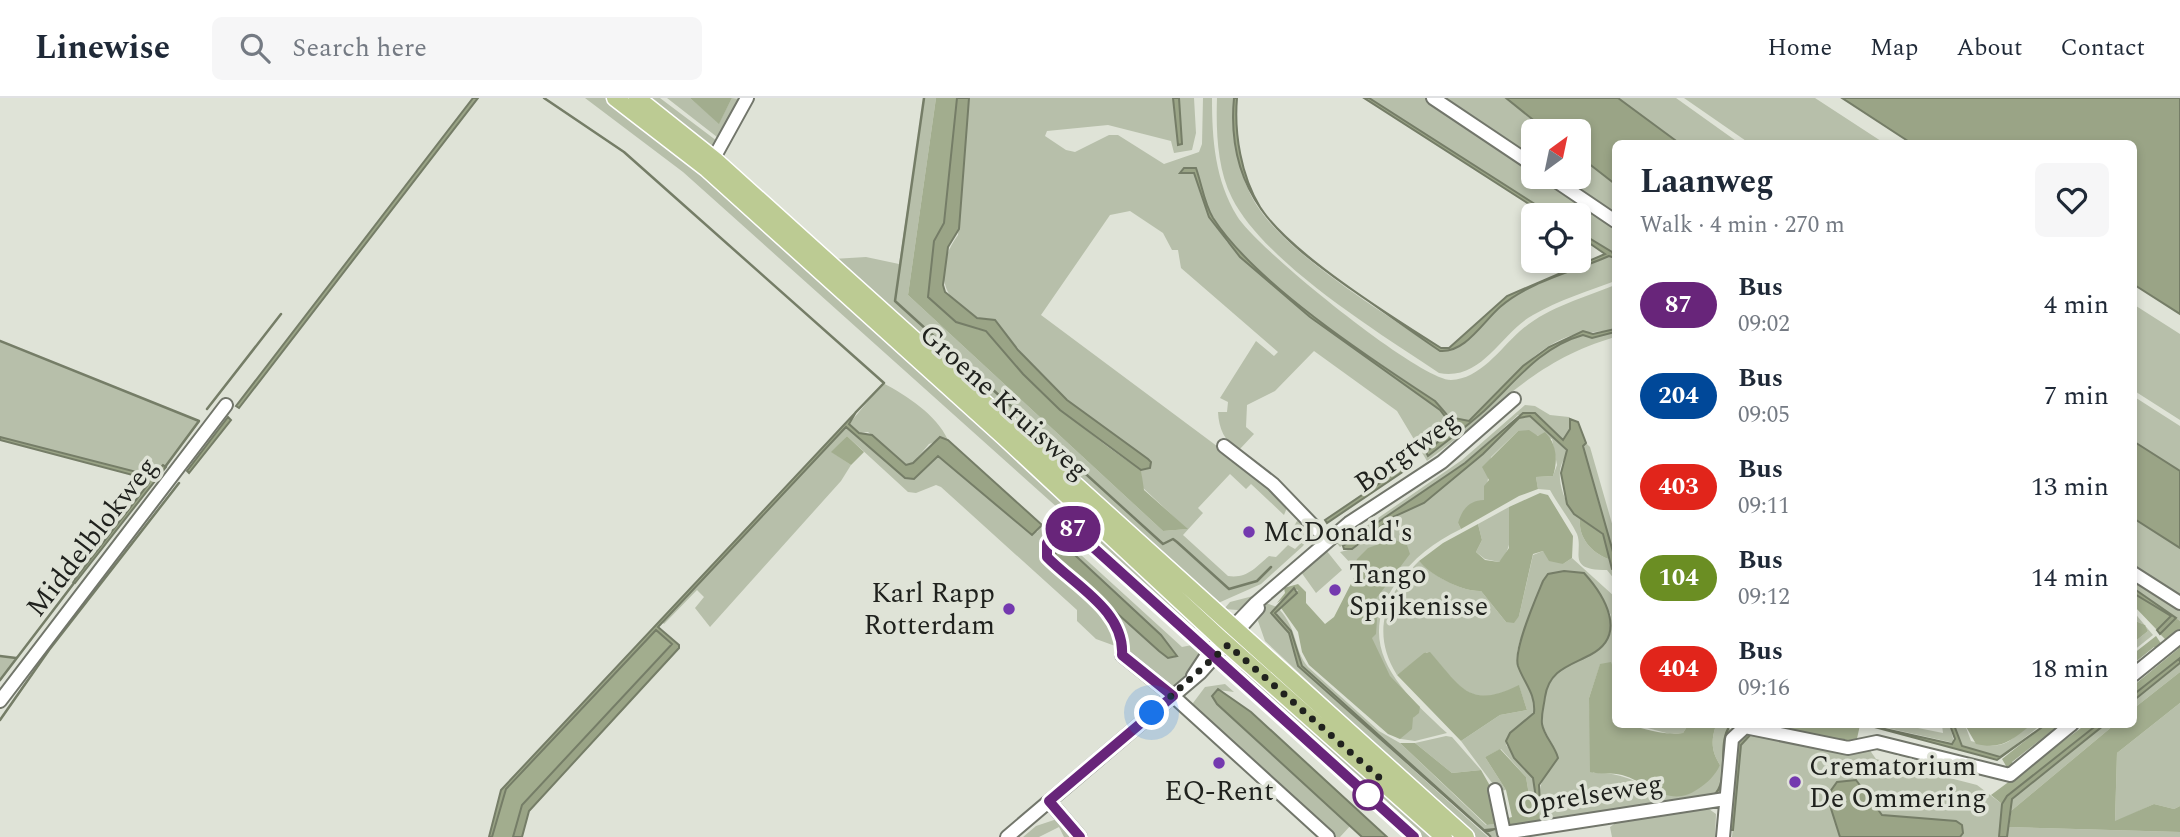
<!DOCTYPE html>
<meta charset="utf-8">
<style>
body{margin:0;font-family:Spectral,serif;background:#f6f6f7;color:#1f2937;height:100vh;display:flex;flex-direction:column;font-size:26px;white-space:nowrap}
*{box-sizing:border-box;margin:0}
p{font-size:23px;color:#747a83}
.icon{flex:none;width:38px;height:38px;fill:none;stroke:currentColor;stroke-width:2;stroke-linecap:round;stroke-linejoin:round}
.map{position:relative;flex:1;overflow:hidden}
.sheet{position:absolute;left:1612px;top:42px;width:525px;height:588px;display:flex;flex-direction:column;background:#fff;border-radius:10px;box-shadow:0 4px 10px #0003}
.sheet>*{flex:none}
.badge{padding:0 14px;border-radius:23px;font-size:24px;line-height:46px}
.needle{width:46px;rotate:33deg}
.fabs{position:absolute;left:1521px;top:21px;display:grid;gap:14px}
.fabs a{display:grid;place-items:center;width:70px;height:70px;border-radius:10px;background:#fff;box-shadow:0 4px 10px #0003;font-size:35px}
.you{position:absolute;width:35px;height:35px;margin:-18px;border:5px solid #fff;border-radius:50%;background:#1a73e8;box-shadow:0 0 0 10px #1a73e833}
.map>.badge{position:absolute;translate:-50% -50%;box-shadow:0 0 0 4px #fff}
.round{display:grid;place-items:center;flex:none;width:74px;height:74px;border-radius:10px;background:#f6f6f7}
.head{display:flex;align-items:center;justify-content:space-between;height:119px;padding:0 28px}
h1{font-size:33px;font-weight:700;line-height:52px}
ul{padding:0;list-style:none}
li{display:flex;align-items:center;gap:21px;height:91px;padding:0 28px}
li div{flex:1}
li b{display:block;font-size:26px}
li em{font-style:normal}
li .badge{min-width:77px;font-weight:700;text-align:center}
header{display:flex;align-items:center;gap:42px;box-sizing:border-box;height:98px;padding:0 35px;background:#fff;border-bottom:2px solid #e0e1e3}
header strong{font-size:33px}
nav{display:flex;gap:38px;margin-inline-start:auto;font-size:24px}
.search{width:490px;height:63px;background:#f6f6f7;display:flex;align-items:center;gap:18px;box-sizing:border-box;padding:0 24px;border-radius:10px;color:#747a83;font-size:26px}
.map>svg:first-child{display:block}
</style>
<header>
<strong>Linewise</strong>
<div class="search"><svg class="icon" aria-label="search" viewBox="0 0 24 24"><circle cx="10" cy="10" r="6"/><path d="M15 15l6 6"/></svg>Search here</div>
<nav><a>Home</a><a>Map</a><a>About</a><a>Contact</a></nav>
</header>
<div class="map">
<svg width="2180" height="739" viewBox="0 0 2180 739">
<rect width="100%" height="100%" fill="#dfe3d7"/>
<path fill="#b7bfaa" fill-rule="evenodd" d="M 585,0 L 606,0 L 645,28 L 1053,390 L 1150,488 L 1196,529 L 1194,532 L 683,74 Z
M 644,0 L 660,0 L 717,43 L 719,48 L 708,48 Z
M 667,0 L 690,0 L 719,25 L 732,0 L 739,1 L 717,39 Z
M 924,0 L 936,0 L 908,197 L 1163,433 L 1187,431 L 1142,389 L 1141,372 L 1150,370 C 1130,341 1093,325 1067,302 C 1040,278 1017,250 995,222 C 988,220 979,221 973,218 C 938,199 936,167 958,137 L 969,0 L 1173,0 L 1178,46 L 1179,0 L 1194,0 L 1196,35 L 1192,52 L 1174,55 L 1171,43 L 1108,27 L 1047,33 L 1045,38 L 1066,52 L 1075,54 L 1109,37 L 1118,37 L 1164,66 L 1199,54 L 1202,46 L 1203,0 L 1212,0 C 1212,42 1215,82 1237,118 C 1256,150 1419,282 1451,282 C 1480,281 1500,251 1520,233 C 1546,210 1583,200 1615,187 L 1615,231 C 1599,235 1583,233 1567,239 C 1530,253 1504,290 1476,318 C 1459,331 1447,315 1435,303 C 1366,255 1258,190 1213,120 C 1204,105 1202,87 1196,70 L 1186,75 L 1194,75 L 1209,119 L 1227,144 L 1310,219 L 1440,312 L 1447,321 L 1459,326 L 1427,354 C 1446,341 1467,329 1484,312 C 1515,283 1541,249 1583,237 L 1593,240 L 1615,234 L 1615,239 C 1529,264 1496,314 1427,363 L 1397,313 L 1314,253 L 1275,293 L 1247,307 L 1246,329 L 1254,336 L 1239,352 C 1224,343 1219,331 1218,314 L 1227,314 L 1228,304 L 1220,300 L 1256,243 L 1274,258 L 1278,254 L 1181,170 L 1178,152 L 1172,152 L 1163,135 L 1130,113 L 1110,117 L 1041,217 L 1241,366 L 1288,407 L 1284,417 L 1251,386 L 1246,391 L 1230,376 L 1198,410 L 1203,415 L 1183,437 L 1228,478 C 1247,481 1256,469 1269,458 L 1276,459 L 1288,447 L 1295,451 L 1303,443 L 1290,435 L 1297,423 L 1303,424 L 1311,436 L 1303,448 L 1261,486 L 1216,506 L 833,161 L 866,159 L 899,166 Z
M 1217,0 L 1234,0 C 1231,38 1238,81 1260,112 C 1295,162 1388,217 1440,253 C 1465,254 1482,225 1500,209 C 1530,184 1573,173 1609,158 L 1615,160 L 1615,183 C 1588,193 1559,202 1533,217 C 1500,235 1483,283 1439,275 C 1378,234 1265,165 1232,100 C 1217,70 1216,33 1217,0 Z
M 1369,0 L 1427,0 L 1533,70 L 1533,79 L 1546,79 L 1615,125 L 1615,157 L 1579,134 L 1578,117 L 1552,117 Z
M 1441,0 L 1506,0 L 1547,33 L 1533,33 L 1533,62 Z
M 1618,0 L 1676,0 L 1739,45 L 1679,45 Z
M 1684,0 L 1815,0 L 1884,45 L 1749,45 Z
M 1579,58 L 1615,86 L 1615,116 L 1559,79 L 1578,79 Z
M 2133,206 L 2180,236 L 2180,322 L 2133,292 Z
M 0,243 L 173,312 L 200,324 L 165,369 L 152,378 L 0,339 Z
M 883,285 C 907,298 936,316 948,342 L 945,340 L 929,346 L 913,365 L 906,367 L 868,334 L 859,335 L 849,326 Z
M 2133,298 L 2180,328 L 2180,373 L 2133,343 Z
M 1525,307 L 1535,308 L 1550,317 L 1569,319 L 1570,331 L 1563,342 L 1539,318 L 1518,317 L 1465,365 L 1340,449 L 1336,444 L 1347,434 L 1352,438 L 1462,362 Z
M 1530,318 L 1567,352 C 1567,359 1563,361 1561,368 C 1556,384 1567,412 1580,421 C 1578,441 1593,456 1611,462 L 1615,482 L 1607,472 C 1565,472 1584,454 1577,436 C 1570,421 1558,407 1550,392 L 1538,391 L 1536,379 L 1553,378 L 1557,367 L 1552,341 L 1518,333 L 1491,359 L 1485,402 L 1458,425 L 1461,431 C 1434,444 1413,460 1396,485 C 1352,549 1402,593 1447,635 L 1415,643 L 1394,640 L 1400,641 L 1420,609 C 1402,592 1373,567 1372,540 C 1371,526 1379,521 1375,502 L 1381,492 L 1393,441 L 1368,451 L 1354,469 L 1340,454 L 1352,451 L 1483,356 L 1519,320 Z
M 846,329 L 914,381 L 935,358 L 940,359 L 1037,434 L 1042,427 L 1050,433 L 1042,446 L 1045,463 L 1105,518 L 1112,526 L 1118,549 L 1096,541 L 1077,523 L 1077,512 L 941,389 L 936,387 L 916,395 L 908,394 L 847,338 L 832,354 L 851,367 L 841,383 L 710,529 L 695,510 L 704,499 L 697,492 L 664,526 L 662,524 Z
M 1586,345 L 1590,349 L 1615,436 L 1615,461 L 1583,348 Z
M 1509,409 C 1510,429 1515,449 1499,464 L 1485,461 L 1476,454 L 1482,442 L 1478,426 Z
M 2133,420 L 2180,450 L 2180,501 L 2133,471 Z
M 1058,436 L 1182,549 L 1192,547 L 1202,556 L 1179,585 L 1172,588 L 1165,586 L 1128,553 L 1123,532 L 1114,517 L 1050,458 L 1050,448 ZM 1063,447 L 1161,537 L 1177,558 L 1172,560 L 1159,553 L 1056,454 Z
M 1326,452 L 1342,472 L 1316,495 L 1301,474 Z
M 1543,453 L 1563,466 L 1572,460 L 1615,499 L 1615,575 L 1614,569 L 1600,567 L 1589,600 L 1593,675 C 1617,674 1636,681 1656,695 L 1720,667 C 1711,653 1711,642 1716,627 L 1729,627 L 1731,635 L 1722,695 L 1540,727 L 1530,703 L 1526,679 L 1501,651 L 1485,659 L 1506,692 L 1498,693 L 1461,643 L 1500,617 L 1527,612 L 1519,588 C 1481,605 1468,601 1442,569 C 1437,563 1434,557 1427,554 L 1397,577 C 1370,534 1386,496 1419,463 C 1431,477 1462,494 1481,493 L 1506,524 L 1519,518 L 1533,457 ZM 1589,481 L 1611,517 L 1592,556 L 1557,573 L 1545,593 L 1542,627 L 1557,655 C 1548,680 1538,677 1540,706 L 1537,707 L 1533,680 L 1506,647 L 1510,635 L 1534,615 C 1536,593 1516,577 1517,556 C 1519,535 1534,518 1537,498 Z
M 2133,479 L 2180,509 L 2180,523 L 2133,490 Z
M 1257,497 L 1238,512 L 1224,511 L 1230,504 Z
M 1266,505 L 1277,509 L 1271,515 L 1289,535 L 1298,568 L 1488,739 L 1474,739 L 1265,543 L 1258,523 Z
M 1279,511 C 1299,533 1293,551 1308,569 L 1379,633 L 1400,645 L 1486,727 L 1500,725 L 1502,739 L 1491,739 L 1486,734 L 1495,731 L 1484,732 L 1302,568 L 1291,533 L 1275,515 Z
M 2133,513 L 2153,537 L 2133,553 L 2133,545 L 2148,533 L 2145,527 L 2133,522 Z
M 0,558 L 16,560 L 0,584 Z
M 2180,565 L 2180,574 L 2133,611 L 2133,603 Z
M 1245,568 L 1439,739 L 1420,739 L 1393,710 L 1339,666 L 1239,574 Z
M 1225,586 L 1234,594 L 1218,592 L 1217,606 L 1351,727 L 1340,739 L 1336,739 L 1194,610 L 1193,605 L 1205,589 Z
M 2180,605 L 2180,708 L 2174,711 L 2154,706 L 2115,724 L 2117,655 Z
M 2104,626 L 2114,627 L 2011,713 L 2009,729 L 2180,734 L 2180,739 L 2007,739 L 2012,701 Z
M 1636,627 L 1688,627 L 1683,635 L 1670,636 Z
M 1874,627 L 1903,627 L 1943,635 L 1942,627 L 1950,627 L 1954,645 Z
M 1954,627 L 1965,627 L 1971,643 C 2019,659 2009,627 2041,627 L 2000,659 L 1962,648 Z
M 1748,631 L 1869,651 L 1876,661 L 1977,687 L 2002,706 L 2002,739 L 1732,739 L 1740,652 Z
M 1446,638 L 1452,639 L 1481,672 L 1452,675 L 1415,645 Z
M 1709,711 L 1716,716 L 1715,739 L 1612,739 L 1610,729 L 1617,724 Z
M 1057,721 L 1073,739 L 1064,739 L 1059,729 L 1039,739 L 1023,739 L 1036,728 Z"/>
<path fill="#a2ad8e" d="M 690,0 L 732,0 L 719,26 Z
M 936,0 L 957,0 L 944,125 L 934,143 L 928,199 L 977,231 L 986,233 C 1032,288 1082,333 1141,372 L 1144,392 L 1188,431 L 1163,433 L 908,197 Z
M 1529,332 L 1538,338 L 1545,334 C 1557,346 1558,363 1553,378 L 1536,379 L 1538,391 L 1519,398 L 1461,431 L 1458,425 C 1462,411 1470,402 1484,402 L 1484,388 L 1489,382 L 1482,369 L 1518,333 Z
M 847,338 L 864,354 L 851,367 L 831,354 Z
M 1540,395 L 1548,397 L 1573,438 L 1572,460 L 1563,466 L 1549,463 L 1543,453 L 1533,456 L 1519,518 L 1514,525 L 1506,524 L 1481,493 C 1462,494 1430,477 1419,463 L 1443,445 L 1478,426 L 1482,442 L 1476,454 L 1485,462 L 1499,464 L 1509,450 L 1509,409 Z
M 1580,421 L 1603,436 L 1611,462 C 1593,456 1578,441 1580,421 Z
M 1393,441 L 1407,447 L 1410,456 L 1375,502 L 1378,507 L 1376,536 L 1372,540 L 1390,578 L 1420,609 L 1419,615 L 1413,620 L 1412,631 L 1400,641 L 1388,636 L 1309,567 L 1302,554 L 1298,534 L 1281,510 L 1298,492 L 1292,491 L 1289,497 L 1277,505 L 1285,495 L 1284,490 L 1298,486 L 1306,494 L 1306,505 L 1325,526 L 1334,519 L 1357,474 L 1354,469 L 1357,461 L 1368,450 Z
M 2133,495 L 2171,518 L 2170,521 L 2157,532 L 2133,507 Z
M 2176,520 L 2180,523 L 2180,535 L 2167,543 L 2160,536 Z
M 2133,522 L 2145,527 L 2148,533 L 2133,545 Z
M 655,531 L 672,545 L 522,707 L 513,739 L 492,739 L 506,691 Z
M 2156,538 L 2162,547 L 2159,554 L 2154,549 L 2133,566 L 2133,556 Z
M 2180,546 L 2180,560 L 2133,597 L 2133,588 L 2178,551 Z
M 1430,554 C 1461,589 1469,612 1519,587 L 1527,612 L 1500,617 L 1461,643 L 1397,577 L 1424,555 Z
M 1611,564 L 1615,575 L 1615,626 C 1638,626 1660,639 1683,635 L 1688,627 L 1716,627 C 1711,642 1711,653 1720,667 C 1715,678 1707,685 1698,691 C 1669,711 1650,685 1622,677 C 1612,674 1600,677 1590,674 L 1589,600 L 1600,566 Z
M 2180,574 L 2180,605 L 2117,655 L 2115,723 L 2154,706 L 2174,711 L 2180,708 L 2180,734 L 2009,729 L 2011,713 L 2114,627 L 2133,626 L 2133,611 Z
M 1735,627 L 1860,627 L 1856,645 Z
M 1965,627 L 1965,626 L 2031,627 C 2012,642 2002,652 1976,646 Z
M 2045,627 L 2059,627 L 2012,664 L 2015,669 L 2009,673 L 2002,661 Z
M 2085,627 L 2098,627 L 2002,706 L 1991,697 Z
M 1400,645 L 1415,645 L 1452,675 L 1481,672 L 1493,693 L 1500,725 L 1487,727 Z
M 1500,651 L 1526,679 L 1530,703 L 1539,713 L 1540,727 L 1508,732 L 1504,721 L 1512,719 L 1506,692 L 1485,659 Z"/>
<path fill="#9aa486" stroke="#757d67" stroke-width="2" d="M 473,0 L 478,0 L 239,310 L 236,308 Z
M 957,0 L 969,0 L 959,131 L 948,149 L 943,187 L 945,194 L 977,220 L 995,222 L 1018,252 L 1067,302 L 1148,361 L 1151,364 L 1150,370 L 1141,372 L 1060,312 L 1023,276 L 986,233 L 956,224 L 928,199 L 934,143 L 944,125 Z
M 1173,0 L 1179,0 L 1182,46 L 1178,47 Z
M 1234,0 L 1237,0 C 1234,35 1241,78 1260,109 C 1288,154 1393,220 1441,250 L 1449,250 L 1507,198 L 1605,156 L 1579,138 L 1579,134 L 1612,154 L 1615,160 L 1609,158 C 1573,174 1530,183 1500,209 C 1482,225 1465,255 1440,253 C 1409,232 1379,210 1348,189 C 1278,139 1225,95 1234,0 Z
M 1364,0 L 1369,0 L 1552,117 L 1546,117 Z
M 1506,0 L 1618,0 L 1679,45 L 1615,46 L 1615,86 L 1579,58 L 1578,33 L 1547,33 Z
M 1842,0 L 2180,0 L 2180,216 L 2133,186 L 2133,46 L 1911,45 Z
M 1184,70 L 1196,70 C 1202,87 1204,105 1213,120 C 1255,185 1369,260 1435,303 L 1449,319 L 1469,323 L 1523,268 L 1549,249 L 1583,233 L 1593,236 L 1615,231 L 1615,234 L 1592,240 L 1583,237 C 1540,249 1515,284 1484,313 C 1466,329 1447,343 1428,358 L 1426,354 L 1459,326 L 1447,321 L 1440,312 L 1310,219 L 1240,159 L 1209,119 L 1194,75 L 1180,75 Z
M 856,314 L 849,326 L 859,335 L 872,337 L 906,367 L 913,365 L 940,339 L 948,342 L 1042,427 L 1032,437 L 938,358 L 914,381 L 905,380 L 846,329 L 658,529 L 679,547 L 679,550 L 529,713 L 522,739 L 513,739 L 522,707 L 672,546 L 656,532 L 506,691 L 492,739 L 489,739 L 501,692 Z
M 1523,315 L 1535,315 L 1563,342 L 1570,331 L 1570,321 L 1578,324 L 1586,345 L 1583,348 L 1615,461 L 1615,472 L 1612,471 L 1603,436 L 1574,416 L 1567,406 L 1561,375 L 1567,352 L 1530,318 L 1519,320 L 1483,356 L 1424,405 L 1393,419 L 1352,451 L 1344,451 L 1343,448 L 1465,365 Z
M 228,319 L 231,322 L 189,375 L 187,373 Z
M 0,339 L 152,378 L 163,367 L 166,369 L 75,485 L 73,484 L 149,385 L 148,381 L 0,342 Z
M 2133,343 L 2180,373 L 2180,450 L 2133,420 Z
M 1405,368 L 1407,371 L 1327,425 L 1325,422 Z
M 1063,446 L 1161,537 L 1177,558 L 1168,560 L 1159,553 L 1060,464 L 1055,456 Z
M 1564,473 L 1584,475 C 1604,497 1629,537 1590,557 C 1569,568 1549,572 1545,599 C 1544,608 1541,616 1542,626 C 1544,638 1555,648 1558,660 L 1539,687 L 1540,707 L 1537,707 L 1533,680 L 1514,660 L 1506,643 L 1510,635 L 1534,615 C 1536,596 1524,585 1518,568 C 1513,552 1536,500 1543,483 L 1548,476 Z
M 1294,490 L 1297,495 L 1275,515 L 1291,533 L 1302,568 L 1484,732 L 1495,731 L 1486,734 L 1491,739 L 1298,568 L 1289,535 L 1271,515 Z
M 2133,490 L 2176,520 L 2160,536 L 2157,532 L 2171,518 L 2133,495 Z
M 2180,560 L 2180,565 L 2133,603 L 2133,597 Z
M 1218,591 L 1251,614 L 1387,739 L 1362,739 L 1217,606 L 1212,598 Z
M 2098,626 L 2104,627 L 2012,701 L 2007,739 L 1999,739 L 2002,706 L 2007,698 Z
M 1867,627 L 1952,646 L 1955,641 L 1950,627 L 1954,627 L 1962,648 L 2000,659 L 2045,627 L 1997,662 Z
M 1752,635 L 1741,647 L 1733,732 L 1730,732 L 1737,644 L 1744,636 Z
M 1856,682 L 1882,717 L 1956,723 L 1962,727 L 1963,735 L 1960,739 L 1840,739 L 1827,698 L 1837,684 Z"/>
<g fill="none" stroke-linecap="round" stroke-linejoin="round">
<path stroke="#757d67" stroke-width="2.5" d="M 544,0 L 624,54 L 884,285 L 856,314
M 924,0 L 895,203 L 1163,446 L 1173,441 L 1177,444 L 1229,491 L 1257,483 L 1271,469
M 0,243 L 199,323 L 165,369
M 207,311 L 281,216
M 0,558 L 16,560
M 0,582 L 74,485
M 0,622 L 49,552 L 179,385
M 1768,626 L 1782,631
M 1843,626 L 1843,628
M 1836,642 L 1844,642
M 1713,698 C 1730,685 1718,650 1728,631"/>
<g stroke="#72766b" stroke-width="16">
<path id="minor" d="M 1433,0 L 1533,67
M 710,67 L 747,0
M 1550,79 L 1615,123
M 1224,348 L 1273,386 L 1328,443
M 2133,475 L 2180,505
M 1122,557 L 1173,598 L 1328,739
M 2133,577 L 2180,539
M 1193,578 L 1209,554 L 1256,505 L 1349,425 L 1442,364 L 1514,301
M 0,603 L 226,307
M 1495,692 L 1504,735 L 1725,701
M 1049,703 L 1080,739
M 1007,739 L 1200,575 L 1258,510
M 1723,739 L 1732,641 L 1745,629 L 1848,650 L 1877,644 L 2010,677 L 2072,626"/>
</g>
<g stroke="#fff" stroke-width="19">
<path id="major" d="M 615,0 L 707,71 L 1004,339 L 1221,541 L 1444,739
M 637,0 L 715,62 L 1466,739"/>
</g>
<use href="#minor" stroke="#fff" stroke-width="12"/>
<use href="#major" stroke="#bccb93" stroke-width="16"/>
</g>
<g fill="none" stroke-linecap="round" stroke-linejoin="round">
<g stroke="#fff" stroke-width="16">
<path id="line" d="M 1080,739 L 1049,703 L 1173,598 L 1122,557 C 1125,513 1074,487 1047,459 L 1047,445 L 1064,423 L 1414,739"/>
</g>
<use href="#line" stroke="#68257a" stroke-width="10"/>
<path stroke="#20221e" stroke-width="7" stroke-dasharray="0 12.6" d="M 1152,615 L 1228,547 L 1382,682 L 1368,697"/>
</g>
<g fill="#7439af" stroke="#dfe3d7" stroke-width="2.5">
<circle cx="1249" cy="434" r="7"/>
<circle cx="1335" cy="492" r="7"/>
<circle cx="1009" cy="511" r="7"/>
<circle cx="1219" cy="665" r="7"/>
<circle cx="1795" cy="684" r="7"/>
</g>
<circle fill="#fff" stroke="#68257a" stroke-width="3.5" cx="1368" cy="697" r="14"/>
<g text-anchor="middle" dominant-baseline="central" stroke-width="7" stroke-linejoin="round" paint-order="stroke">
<g font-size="28" fill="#20221e" stroke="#dfe3d7">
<text transform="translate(1004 304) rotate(42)">Groene Kruisweg</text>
<text transform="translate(1407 354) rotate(-35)">Borgtweg</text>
<text transform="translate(92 439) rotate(-52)">Middelblokweg</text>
<text transform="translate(1590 697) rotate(-9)">Oprelseweg</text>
</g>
<g font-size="28" fill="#20221e" stroke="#dfe3d7" text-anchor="start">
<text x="1263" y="434">McDonald's</text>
<text x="1349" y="476">Tango<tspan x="1349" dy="32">Spijkenisse</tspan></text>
<text x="995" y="495" text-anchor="end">Karl Rapp<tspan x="995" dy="32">Rotterdam</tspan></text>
<text x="1809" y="668">Crematorium<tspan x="1809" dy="32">De Ommering</tspan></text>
<text x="1219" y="693" text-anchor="middle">EQ-Rent</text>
</g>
</g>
</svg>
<div class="fabs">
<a><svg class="needle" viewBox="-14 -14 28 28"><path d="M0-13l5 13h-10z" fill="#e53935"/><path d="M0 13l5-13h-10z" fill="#747a83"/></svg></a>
<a><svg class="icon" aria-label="locate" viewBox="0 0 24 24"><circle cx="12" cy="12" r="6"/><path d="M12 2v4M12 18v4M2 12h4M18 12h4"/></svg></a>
</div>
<div class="you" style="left:1152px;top:615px"></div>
<b class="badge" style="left:1073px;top:431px;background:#68257a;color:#fff">87</b>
<section class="sheet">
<div class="head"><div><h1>Laanweg</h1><p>Walk · 4 min · 270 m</p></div><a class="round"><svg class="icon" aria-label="heart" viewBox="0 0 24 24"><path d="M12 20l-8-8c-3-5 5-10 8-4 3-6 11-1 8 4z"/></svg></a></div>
<ul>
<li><span class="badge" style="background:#68257a;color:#fff">87</span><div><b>Bus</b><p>09:02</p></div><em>4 min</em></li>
<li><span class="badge" style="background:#004899;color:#fff">204</span><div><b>Bus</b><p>09:05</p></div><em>7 min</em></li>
<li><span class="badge" style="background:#e1251b;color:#fff">403</span><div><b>Bus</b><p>09:11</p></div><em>13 min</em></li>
<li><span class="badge" style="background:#6b8e23;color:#fff">104</span><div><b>Bus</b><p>09:12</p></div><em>14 min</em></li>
<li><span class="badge" style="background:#e1251b;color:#fff">404</span><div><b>Bus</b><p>09:16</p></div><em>18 min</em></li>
</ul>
</section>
</div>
